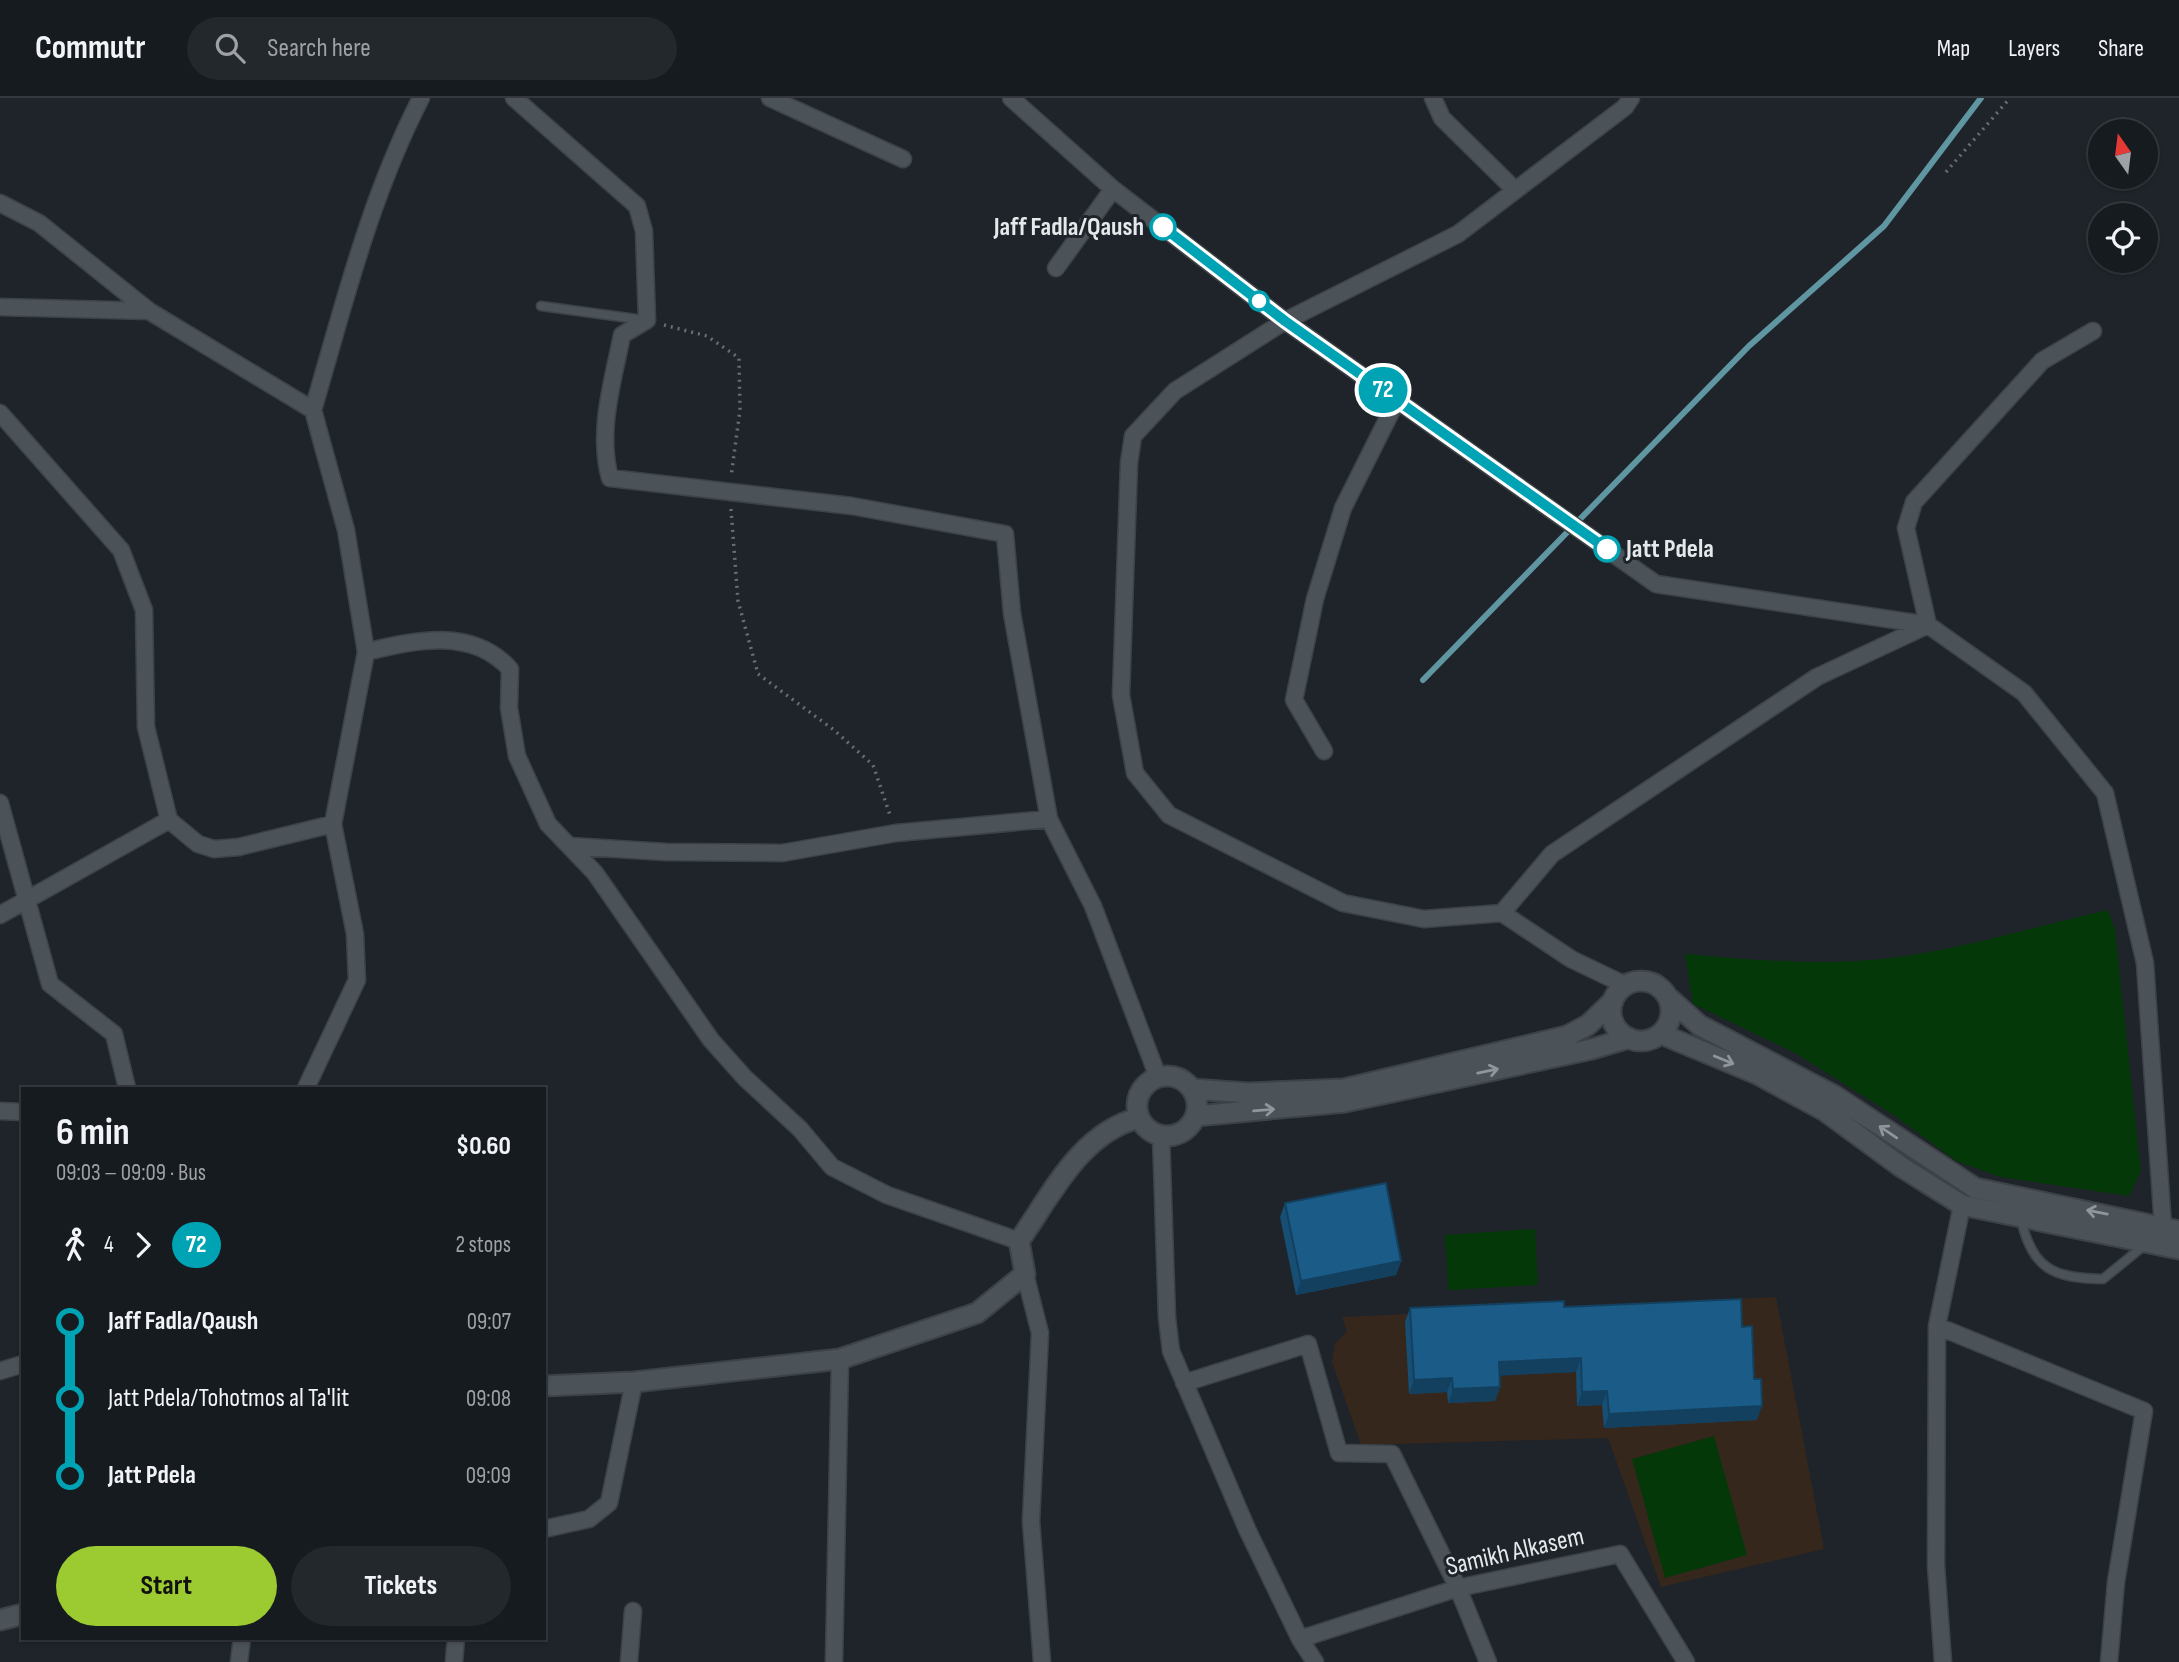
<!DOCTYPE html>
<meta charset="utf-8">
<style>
body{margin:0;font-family:"Sofia Sans Condensed",sans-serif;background:#23282d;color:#f1f3f6;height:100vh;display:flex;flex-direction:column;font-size:26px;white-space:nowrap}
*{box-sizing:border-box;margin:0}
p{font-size:23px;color:#9ea1a5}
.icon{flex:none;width:38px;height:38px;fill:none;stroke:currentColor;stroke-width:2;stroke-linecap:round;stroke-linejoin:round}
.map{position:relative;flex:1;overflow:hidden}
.panel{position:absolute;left:21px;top:989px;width:525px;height:553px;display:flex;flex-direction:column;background:#161b20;border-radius:0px;box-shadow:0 2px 5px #0004,0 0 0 2px #35393e}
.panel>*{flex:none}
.badge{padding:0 14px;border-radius:23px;font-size:24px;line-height:46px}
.needle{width:46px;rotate:346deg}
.tools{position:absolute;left:2088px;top:21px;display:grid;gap:14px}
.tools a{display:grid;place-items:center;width:70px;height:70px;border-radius:50%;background:#161b20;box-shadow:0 2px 5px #0004,0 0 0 2px #35393e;font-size:35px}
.map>.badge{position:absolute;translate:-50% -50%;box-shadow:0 0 0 4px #fff}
.legs{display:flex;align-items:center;gap:10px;height:77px;padding:0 35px;font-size:23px}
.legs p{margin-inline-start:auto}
.summary{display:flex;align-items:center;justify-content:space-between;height:119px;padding:0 35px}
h1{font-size:38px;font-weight:700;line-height:52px}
.cta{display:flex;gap:14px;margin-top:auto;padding:14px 35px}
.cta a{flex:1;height:80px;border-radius:42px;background:#9cca31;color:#111;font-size:28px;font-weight:700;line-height:80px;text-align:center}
.cta a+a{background:#23282d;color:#f1f3f6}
ul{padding:0 35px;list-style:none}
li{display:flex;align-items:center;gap:24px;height:77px;font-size:26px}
li i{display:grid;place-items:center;width:10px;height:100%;margin:0 9px;background:currentColor}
li i::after{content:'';width:18px;height:18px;margin:-9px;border:5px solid;border-radius:50%;background:#161b20}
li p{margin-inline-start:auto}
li:first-child i{background:linear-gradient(#0000 50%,currentColor 0)}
li:last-child i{background:linear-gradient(currentColor 50%,#0000 0)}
header{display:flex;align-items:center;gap:42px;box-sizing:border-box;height:98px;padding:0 35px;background:#161b20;border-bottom:2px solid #35393e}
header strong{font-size:33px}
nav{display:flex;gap:38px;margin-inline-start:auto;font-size:24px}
.search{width:490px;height:63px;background:#23282d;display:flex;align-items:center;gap:18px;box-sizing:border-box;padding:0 24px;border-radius:38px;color:#9ea1a5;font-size:26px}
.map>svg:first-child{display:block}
</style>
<header>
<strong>Commutr</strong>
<div class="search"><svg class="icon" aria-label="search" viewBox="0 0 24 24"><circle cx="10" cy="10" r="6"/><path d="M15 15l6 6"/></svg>Search here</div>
<nav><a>Map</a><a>Layers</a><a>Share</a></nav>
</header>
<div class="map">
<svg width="2179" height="1564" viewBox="0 0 2179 1564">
<rect width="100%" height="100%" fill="#1e242a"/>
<path fill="#36271c" d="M 1776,1199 L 1824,1451 L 1661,1489 L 1608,1340 L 1361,1347 L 1332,1264 L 1335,1245 L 1347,1233 L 1342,1219 Z"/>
<path fill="#053808" d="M 2108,812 L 2115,832 L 2141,1073 L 2129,1098 L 2000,1079 L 1956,1063 L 1895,1018 L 1795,955 L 1693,906 L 1685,856 C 1742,861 1799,866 1856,863 C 1939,859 2027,830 2108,812 Z
M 1535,1131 L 1538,1187 L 1448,1192 L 1445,1137 Z
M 1714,1338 L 1747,1457 L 1665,1480 L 1632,1361 Z"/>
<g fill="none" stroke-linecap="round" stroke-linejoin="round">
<path stroke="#5f96a1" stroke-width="6" d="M 1423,582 L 1749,248 L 1884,128 L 1981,0"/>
<g stroke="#3d4246" stroke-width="11">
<path id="service" d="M 541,208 L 644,222
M 2021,1121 C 2032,1171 2053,1180 2103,1181 L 2146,1146"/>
</g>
<g stroke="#3d4246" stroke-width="19">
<path id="minor" d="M 514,0 L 637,108 L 644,133 L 647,222 L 622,237 C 613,283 597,333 610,380 L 852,408 L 1005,436 L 1012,515 L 1049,721 L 1093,808 L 1158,979
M 770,0 L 903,61
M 1011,0 L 1113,91 L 1056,170
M 1433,0 L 1442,20 L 1515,92
M 1113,91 L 1285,223 L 1656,486 L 1928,527 L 2024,595 L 2105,695 L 2145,865 L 2163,1129
M 0,105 L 39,125 L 149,213
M 0,209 L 149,213 L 313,312 C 344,206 370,99 421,0
M 0,315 L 121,452 L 144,512 L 146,629 L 169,722 L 198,746 L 214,751 L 239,749 L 333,726
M 366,554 C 415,542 472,529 510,571 L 509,610 L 517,658 L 548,726 L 595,775 L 711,942 L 745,980 L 800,1031 L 832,1069 L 887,1097 L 1019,1143
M 1324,653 L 1294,602 L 1315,501 L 1343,410 L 1397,302
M 0,705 L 50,886 L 114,936 L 127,990
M 569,748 L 666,754 L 782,755 L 896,735 L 1049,721
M 1502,815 L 1552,756 L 1817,579 L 1928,527 L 1906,430 L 1914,404 L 2042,263 L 2093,233
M 0,817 L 169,722
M 1625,887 L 1571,861 L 1502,815 L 1424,821 L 1343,805 L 1169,717 L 1135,675 L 1121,597 L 1129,365 L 1133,338 L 1175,293 L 1285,223 L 1458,136 L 1625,9 L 1631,0
M 306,990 L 357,882 L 355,836 L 333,726 L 366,554 L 346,432 L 313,312
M 0,1013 L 23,1014
M 1161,1038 L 1167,1220 L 1171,1253 L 1247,1431 L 1300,1541 L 1315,1564
M 1025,1176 L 1040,1235 L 1031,1423 L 1042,1564
M 1937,1228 L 2144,1313 L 2116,1484 L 2109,1564
M 0,1273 L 23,1266
M 1184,1285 L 1308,1246 L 1339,1355 L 1392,1356 L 1458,1490 L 1488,1564
M 544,1431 L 589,1421 L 609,1405 L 634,1284
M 1300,1541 L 1458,1490 L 1620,1456 L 1686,1564
M 239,1564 L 242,1540
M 454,1564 L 456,1540
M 629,1564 L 633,1513
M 834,1564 L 840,1261
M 1943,1564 L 1936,1467 L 1937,1228 L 1962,1107"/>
</g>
<g stroke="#3d4246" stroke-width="23">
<path id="tertiary" d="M1611 913a30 30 0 1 1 60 0a30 30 0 1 1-60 0Z
M 1669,900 L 1699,927 L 1835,998 L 1975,1090 L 2179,1133
M 1661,936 L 1757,976 L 1825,1013 L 1900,1068 L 1962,1107 L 2179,1151
M1137 1008a30 30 0 1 1 60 0a30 30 0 1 1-60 0Z
M 1192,991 L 1248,995 L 1344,991 L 1567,938 L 1588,927 L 1613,903
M 1196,1018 L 1345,1004 L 1592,951 L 1629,940
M 544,1288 L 634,1284 L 840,1261 L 977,1215 L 1025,1176 L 1019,1143 C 1052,1096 1081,1034 1139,1020
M 0,1522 L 23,1516"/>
</g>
<path stroke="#686e73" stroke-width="3.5" stroke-dasharray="2 5" stroke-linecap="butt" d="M 1946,74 L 2010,0
M 664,227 L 707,238 L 739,260 L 740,312 L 731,379
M 731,411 L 738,503 L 758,576 L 834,632 L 873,667 L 891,720"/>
<use href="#service" stroke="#4b5258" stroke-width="8"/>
<use href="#minor" stroke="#4b5258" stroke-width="16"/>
<use href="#tertiary" stroke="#4b5258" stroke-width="19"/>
</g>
<path fill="#174e74" d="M 1285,1105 L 1401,1163 L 1396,1177 L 1296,1197 L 1280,1119 Z
M 1564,1209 L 1742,1229 L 1754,1281 L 1757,1322 L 1604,1330 L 1602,1307 L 1577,1308 L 1576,1274 L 1499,1277 L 1500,1289 L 1495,1303 L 1448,1305 L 1447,1294 L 1409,1296 L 1405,1224 L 1410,1210 Z"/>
<path fill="#13405e" d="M 1401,1163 L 1396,1177 L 1296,1197 L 1301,1183 Z
M 1581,1260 L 1576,1274 L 1494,1278 L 1499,1264 Z
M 1452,1280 L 1447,1294 L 1409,1296 L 1414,1282 Z
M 1500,1289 L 1495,1303 L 1448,1305 L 1453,1291 Z
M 1607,1293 L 1602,1307 L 1577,1308 L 1582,1294 Z
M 1762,1308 L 1757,1322 L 1604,1330 L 1609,1316 Z"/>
<path fill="#1b5b87" stroke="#13405e" stroke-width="2" d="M 1386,1085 L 1401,1163 L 1301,1183 L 1285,1105 Z
M 1741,1201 L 1742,1229 L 1752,1228 L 1754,1281 L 1761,1281 L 1762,1308 L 1609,1316 L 1607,1293 L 1582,1294 L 1581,1260 L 1499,1264 L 1500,1289 L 1453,1291 L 1452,1280 L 1414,1282 L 1410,1210 L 1564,1203 L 1564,1209 Z"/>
<defs><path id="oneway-shaft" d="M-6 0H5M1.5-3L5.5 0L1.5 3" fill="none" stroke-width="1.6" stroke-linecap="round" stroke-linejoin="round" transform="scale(1.75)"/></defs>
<g stroke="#90969b">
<use href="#oneway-shaft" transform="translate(1724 962) rotate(22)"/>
<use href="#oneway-shaft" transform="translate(1488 973) rotate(-12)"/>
<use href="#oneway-shaft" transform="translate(1264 1012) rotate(-5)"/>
<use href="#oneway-shaft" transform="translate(1888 1034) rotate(-146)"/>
<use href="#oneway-shaft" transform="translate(2097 1114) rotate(-169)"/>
</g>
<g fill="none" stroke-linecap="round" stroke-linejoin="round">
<g stroke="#fff" stroke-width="16">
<path id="line-1" d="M 1163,129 L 1285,223 L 1607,451"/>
</g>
<use href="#line-1" stroke="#00a3b4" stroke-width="10"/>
</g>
<g fill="#fff" stroke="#00a3b4" stroke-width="3.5">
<circle cx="1163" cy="129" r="12"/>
<circle cx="1259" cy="203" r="9"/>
<circle cx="1607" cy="451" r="12"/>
</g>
<g text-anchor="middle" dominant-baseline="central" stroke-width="6" stroke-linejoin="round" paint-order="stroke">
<g font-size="26" font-weight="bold" fill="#e4e9ec" stroke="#1e242a" text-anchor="end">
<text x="1144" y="129">Jaff Fadla/Qaush</text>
<text x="1626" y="451" text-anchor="start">Jatt Pdela</text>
</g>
<g font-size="26" fill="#e4e9ec" stroke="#1e242a">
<text transform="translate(1515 1454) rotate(-13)">Samikh Alkasem</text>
</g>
</g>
</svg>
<div class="tools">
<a><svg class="needle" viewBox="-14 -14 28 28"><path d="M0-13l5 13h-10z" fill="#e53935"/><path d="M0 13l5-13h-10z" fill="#9ea1a5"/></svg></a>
<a><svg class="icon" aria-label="locate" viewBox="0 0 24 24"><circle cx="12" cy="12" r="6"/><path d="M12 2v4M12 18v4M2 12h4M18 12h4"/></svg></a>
</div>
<b class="badge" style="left:1383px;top:292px;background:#00a3b4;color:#fff">72</b>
<section class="panel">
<div class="summary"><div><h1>6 min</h1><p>09:03 – 09:09 · Bus</p></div><b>$0.60</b></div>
<div class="legs"><svg class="icon" aria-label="walk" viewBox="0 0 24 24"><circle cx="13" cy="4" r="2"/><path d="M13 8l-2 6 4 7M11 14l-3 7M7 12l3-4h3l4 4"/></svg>4<svg class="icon" aria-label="forward" viewBox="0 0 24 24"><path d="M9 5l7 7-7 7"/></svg><b class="badge" style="background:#00a3b4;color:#fff">72</b><p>2 stops</p></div>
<ul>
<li><i style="color:#00a3b4"></i><b>Jaff Fadla/Qaush</b><p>09:07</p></li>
<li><i style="color:#00a3b4"></i><span>Jatt Pdela/Tohotmos al Ta'lit</span><p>09:08</p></li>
<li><i style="color:#00a3b4"></i><b>Jatt Pdela</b><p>09:09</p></li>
</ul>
<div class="cta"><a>Start</a><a>Tickets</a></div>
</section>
</div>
